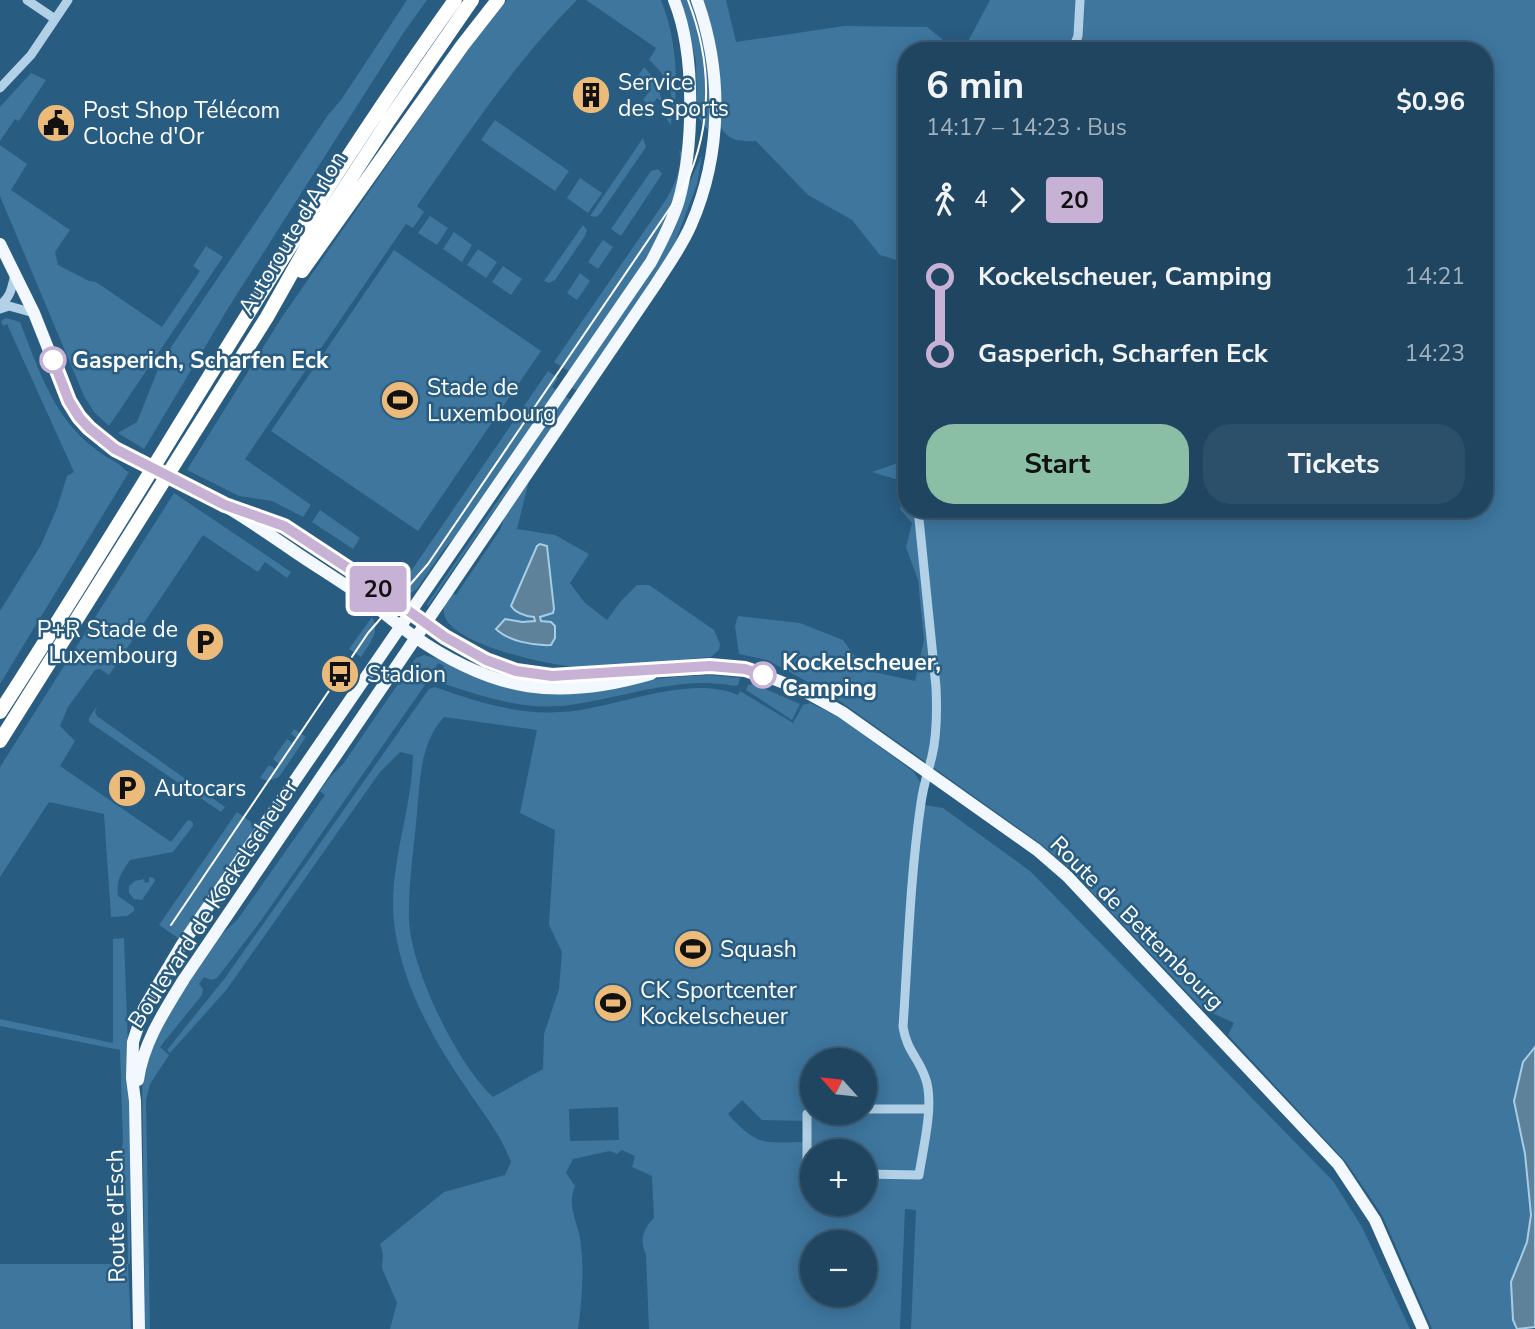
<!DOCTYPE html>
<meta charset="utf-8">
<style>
body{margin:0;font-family:"Nunito Sans",sans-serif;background:#2c4f6a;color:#f1f3f6;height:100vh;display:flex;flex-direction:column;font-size:26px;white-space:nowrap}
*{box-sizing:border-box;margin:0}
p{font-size:23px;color:#a1b1bd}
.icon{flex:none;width:38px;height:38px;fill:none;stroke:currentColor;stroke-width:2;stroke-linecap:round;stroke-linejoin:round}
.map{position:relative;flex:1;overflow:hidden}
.details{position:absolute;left:898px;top:42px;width:595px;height:476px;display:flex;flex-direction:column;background:#1f4561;border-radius:28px;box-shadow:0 4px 18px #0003,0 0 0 2px #3c5d76}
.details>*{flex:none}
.badge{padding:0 14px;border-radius:5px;font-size:24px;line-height:46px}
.needle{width:46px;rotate:297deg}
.buttons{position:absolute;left:800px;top:1048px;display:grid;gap:14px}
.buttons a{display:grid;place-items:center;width:77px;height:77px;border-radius:50%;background:#1f4561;box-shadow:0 4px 18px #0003,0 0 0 2px #3c5d76;font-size:35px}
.map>.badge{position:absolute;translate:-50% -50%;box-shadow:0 0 0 4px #fff}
.legs{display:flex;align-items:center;gap:10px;height:77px;padding:0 28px;font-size:23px}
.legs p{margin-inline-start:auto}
.overview{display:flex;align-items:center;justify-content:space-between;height:119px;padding:0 28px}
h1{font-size:38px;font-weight:700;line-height:52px}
.cta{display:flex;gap:14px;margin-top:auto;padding:14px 28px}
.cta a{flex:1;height:80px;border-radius:28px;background:#8abfa5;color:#111;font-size:28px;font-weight:700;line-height:80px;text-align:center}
.cta a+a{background:#2c4f6a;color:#f1f3f6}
ul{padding:0 28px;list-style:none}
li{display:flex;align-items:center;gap:24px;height:77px;font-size:26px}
li i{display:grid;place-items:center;width:10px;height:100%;margin:0 9px;background:currentColor}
li i::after{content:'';width:18px;height:18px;margin:-9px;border:5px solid;border-radius:50%;background:#1f4561}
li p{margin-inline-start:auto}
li:first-child i{background:linear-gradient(#0000 50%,currentColor 0)}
li:last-child i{background:linear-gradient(currentColor 50%,#0000 0)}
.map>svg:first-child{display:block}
</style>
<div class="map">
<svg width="1535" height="1329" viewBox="0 0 1535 1329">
<rect width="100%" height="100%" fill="#295c81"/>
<path fill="#3e769e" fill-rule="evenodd" d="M 407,0 L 427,0 L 404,32 L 230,305 L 144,449 L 118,433 L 137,422 L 161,362 L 328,115 L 341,100 Z
M 507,0 L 577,0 C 515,62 467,135 417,206 L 424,212 L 413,228 L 406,224 L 245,459 L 311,505 L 303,517 L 272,501 L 239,496 L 187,470 L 280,320 L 466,52 Z
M 586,0 L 661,0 C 674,32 678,69 675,104 C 674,111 671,117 671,125 L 667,120 C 668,114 671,108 672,102 C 672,85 661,70 649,60 L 656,48 Z
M 680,0 L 692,0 C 703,41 718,88 708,130 L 697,116 L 696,62 L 690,33 Z
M 702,0 L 726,0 L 736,42 L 844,26 L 927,27 L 957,51 L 906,51 L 906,263 L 880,255 L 852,220 L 808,195 L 756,141 C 741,142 727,141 720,125 Z
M 990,0 L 1535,0 L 1535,1047 L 1523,1062 L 1514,1101 L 1525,1154 L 1531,1215 L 1527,1242 L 1518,1260 L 1513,1320 L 1517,1329 L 1432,1329 L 1382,1215 L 1346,1162 L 1228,1035 L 1234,1023 L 1202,1008 L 1069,868 L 1041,844 L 830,694 L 767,660 L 739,654 L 735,626 L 738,616 L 800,623 L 843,640 L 865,670 L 915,681 L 924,640 L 918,580 L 906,547 L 912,523 L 900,509 L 905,493 L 905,482 L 872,472 L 895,464 L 906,452 L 906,509 L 1484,509 L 1484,51 L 963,51 Z
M 644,67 L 657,82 L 662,102 L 657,98 L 651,106 L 643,100 L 651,89 L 636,79 Z
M 31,73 L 46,80 L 19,121 L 15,119 L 0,141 L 0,107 Z
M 495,120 L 569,171 L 555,191 L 481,140 Z
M 643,138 L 646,147 L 600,214 L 596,217 L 590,216 Z
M 0,145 L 27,164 L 11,190 L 70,230 L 55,252 L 58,265 L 89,281 L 96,282 L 162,327 L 200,271 L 193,266 L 206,246 L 223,257 L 109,426 L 94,412 L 84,396 L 0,196 Z
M 679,149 L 682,153 L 676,195 L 653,251 L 570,372 L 554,362 L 667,198 C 676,182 683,166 679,149 Z
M 702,155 L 697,184 L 672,251 L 577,391 L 571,387 L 686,191 Z
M 658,169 L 662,174 L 621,236 L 611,229 L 651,171 Z
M 580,178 L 602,193 L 588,213 L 567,198 Z
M 430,216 L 448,228 L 437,245 L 418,233 Z
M 583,225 L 587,230 L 585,236 L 555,280 L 549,283 L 544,281 Z
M 454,232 L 472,245 L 462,262 L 443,249 Z
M 603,240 L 613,247 L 598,269 L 588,262 Z
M 478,249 L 497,262 L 486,278 L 467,265 Z
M 394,250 L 541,351 L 418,531 L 271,431 Z
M 503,266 L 522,279 L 511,295 L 492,282 Z
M 580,273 L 590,281 L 577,300 L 567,293 Z
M 6,318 L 20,322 C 43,381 58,431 117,463 C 123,467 123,469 129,472 L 0,684 L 0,611 L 41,545 L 57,508 L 67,476 L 74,472 L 7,324 L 3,326 L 1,321 Z
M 548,371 L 558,378 L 552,387 L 558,391 L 460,532 L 445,548 L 417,589 L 405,597 L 393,593 L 407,577 Z
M 565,396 L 571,400 L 428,606 L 427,604 L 509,484 L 519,464 Z
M 529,481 L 517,529 L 555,535 L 589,554 L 570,583 L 584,602 L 607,620 L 621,601 L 637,585 L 649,585 L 714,630 L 720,644 L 719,650 L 711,657 C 675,659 640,666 604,669 C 572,671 458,649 445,617 C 441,608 447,600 450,592 L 456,595 L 500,530 L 506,514 ZM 537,546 L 548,548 L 554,609 L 552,613 L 540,616 L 541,621 L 553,624 L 553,643 L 527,643 L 497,631 L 505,619 L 522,622 L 535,621 L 534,617 L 522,615 L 511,606 Z
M 174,493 L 291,572 L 287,578 L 265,562 L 258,572 L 203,535 L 109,675 L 100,669 L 95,670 L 68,707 L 60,726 L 75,741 L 60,766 L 171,842 L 187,821 L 190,820 L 193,823 L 193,826 L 173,852 L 130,860 C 121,873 116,880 118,896 L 134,907 L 134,911 L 127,916 L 111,917 L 104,814 L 49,802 L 0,877 L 0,767 Z
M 320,510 L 360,538 L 353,549 L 312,522 Z
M 372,617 C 381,631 369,644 361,657 L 349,649 Z
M 424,655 L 442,660 L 486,681 L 510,689 L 549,693 L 673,677 L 710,675 L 740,678 L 738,685 L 734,686 C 680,675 624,698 570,705 C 525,711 485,697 444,684 L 438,676 L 444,666 L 438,663 L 427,682 L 260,922 L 217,978 L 211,980 L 204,977 L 199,984 L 203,989 L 202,995 L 160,1047 L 169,1055 L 150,1084 L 146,1100 L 150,1329 L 145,1329 L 142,1068 L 165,1017 L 221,935 L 238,919 L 325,795 L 320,791 L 330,777 L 343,764 L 416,658 Z
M 754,684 L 800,704 L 792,720 L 746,690 L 748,685 Z
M 435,687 C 477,702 518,715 562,712 C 614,709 689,673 738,695 L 740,691 L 793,723 L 803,705 L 810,703 L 839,717 L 914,772 L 920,782 L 925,805 L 943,808 L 1030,871 L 1333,1181 L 1362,1227 L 1410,1329 L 911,1329 L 916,1210 L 905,1209 L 900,1329 L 649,1329 L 646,1255 C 640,1240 642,1230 654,1218 L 652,1176 L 632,1167 L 635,1156 L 622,1150 L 617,1154 L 610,1151 L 573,1159 L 566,1173 L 575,1186 C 566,1208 579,1223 581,1245 C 584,1272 582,1302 578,1329 L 390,1329 L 397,1303 L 382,1268 L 383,1254 L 380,1244 L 444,1192 L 505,1175 L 511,1162 C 501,1135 483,1113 467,1089 C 434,1041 404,988 395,930 C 386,870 412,814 413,755 L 400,752 L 380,772 L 227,989 L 170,1053 L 167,1050 L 225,978 L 429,689 ZM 444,717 L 537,730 L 520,813 L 555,830 L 549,925 L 562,952 L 559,989 L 544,1034 L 543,1069 L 493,1097 C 457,1064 411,969 409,920 C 408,885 414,848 417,813 C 420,780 420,743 444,717 ZM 812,1060 L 864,1060 L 864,1113 L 812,1113 ZM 742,1100 L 762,1120 L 807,1121 L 807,1142 C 763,1142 759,1148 728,1114 ZM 618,1107 L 619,1140 L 570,1141 L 569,1109 ZM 812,1152 L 864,1152 L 864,1204 L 812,1204 ZM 812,1242 L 864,1242 L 864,1295 L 812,1295 Z
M 97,706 L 95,712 L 97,716 L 225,807 L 221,812 L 89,722 L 89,718 Z
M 294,729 L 306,737 L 279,777 L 268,781 L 260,778 L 269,765 L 277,770 L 280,765 L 273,759 L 287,739 L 294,744 L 298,739 L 291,734 Z
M 237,812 L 251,822 L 253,831 L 181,940 L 159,925 Z
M 149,877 L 154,878 L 155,881 L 142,900 L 134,899 L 129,893 L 129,886 L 135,881 L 144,879 L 145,883 L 149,882 Z
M 124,938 L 131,1129 L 130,1263 L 128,1265 L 131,1329 L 0,1329 L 0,1264 L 128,1264 L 127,1210 L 121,1151 L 123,1143 L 120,1050 L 0,1026 L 0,1019 L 113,1043 L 113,939 Z"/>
<path fill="#5f829b" stroke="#a6cde6" stroke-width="2" d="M 540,544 L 547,546 L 554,609 L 553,613 L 540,617 L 541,621 L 551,622 L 555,626 L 555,638 L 551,645 C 534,646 508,641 496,629 L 505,619 L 522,622 L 535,621 L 534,617 C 525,616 516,614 511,606 L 537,546 Z
M 1535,1047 L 1535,1327 L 1517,1329 L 1513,1320 L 1511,1282 L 1527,1242 L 1531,1215 L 1525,1154 L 1514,1101 L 1523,1062 Z"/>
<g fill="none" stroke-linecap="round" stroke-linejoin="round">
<path stroke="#b2d0e6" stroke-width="9" d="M 27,0 L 55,19
M 1072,51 L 1078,36 L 1080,0
M 0,88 L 31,55 L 68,0
M 0,305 C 11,297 12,287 15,274
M 0,309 L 9,306 L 34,313
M 864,1109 L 928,1109
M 812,1112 L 807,1114 L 807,1173 L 812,1173
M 864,1174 L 919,1175 C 923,1148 935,1102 925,1077 C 918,1057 907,1051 903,1027 C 908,953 910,877 921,803 C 923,787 928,772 932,756 C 937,735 937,709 936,687 L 918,509"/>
<path stroke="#f2f8fd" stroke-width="12" d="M 0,244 L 34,313 L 69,401 L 89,428 L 115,449 L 131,457
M 190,486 C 228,506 263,530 298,554 C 322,570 346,585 369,601 C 384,613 399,626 415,637 C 495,692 558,701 651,674
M 225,504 L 284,526 L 465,650 L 501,667 L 552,676 L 725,667 L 754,671 L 804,691 L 842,712 L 1037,850 L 1067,876 L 1338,1164 L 1375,1220 L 1423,1329
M 138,1080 C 143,1043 165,1010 184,979 L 656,284 C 668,265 682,246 691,225 C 722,154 723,72 697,0
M 139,1329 L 135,1101 L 132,1078 L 133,1042 L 144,1008 L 181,946 L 651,262 C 661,243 671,224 678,203 C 694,148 696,54 674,0"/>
<path stroke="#fff" stroke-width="14" d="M 302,271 L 462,46 L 498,0
M 0,712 C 153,476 291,229 455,0
M 0,741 L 267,317 L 311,239 L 389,120 L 472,0"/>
<path stroke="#fff" stroke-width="2" d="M 171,925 L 368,633 L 428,564 L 685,186 C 713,125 712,62 688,0"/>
<path stroke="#f2f8fd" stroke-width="12" d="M 131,457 L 190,486"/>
</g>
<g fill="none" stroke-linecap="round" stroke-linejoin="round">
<g stroke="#fff" stroke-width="16">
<path id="line-1" d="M 53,360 L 69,401 L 79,417 L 89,428 L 115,449 L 225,505 L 284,526 L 360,576 L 445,637 L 486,660 L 516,671 L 552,676 L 710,666 L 745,669 L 763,675"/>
</g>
<use href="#line-1" stroke="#c7b2d5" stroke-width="10"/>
</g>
<defs>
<g id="building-disc" transform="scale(2.0125)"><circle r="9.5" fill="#edbb79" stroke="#295c81"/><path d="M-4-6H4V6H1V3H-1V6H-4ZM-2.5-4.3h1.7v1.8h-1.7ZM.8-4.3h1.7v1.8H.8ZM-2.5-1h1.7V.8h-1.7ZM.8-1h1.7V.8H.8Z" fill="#111"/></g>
<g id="civic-disc" transform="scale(2.0125)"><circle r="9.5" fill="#edbb79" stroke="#295c81"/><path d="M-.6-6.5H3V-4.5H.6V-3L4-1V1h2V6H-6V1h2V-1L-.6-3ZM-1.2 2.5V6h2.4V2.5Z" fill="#111"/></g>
<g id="stadium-disc" transform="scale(2.0125)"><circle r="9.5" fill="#edbb79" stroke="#295c81"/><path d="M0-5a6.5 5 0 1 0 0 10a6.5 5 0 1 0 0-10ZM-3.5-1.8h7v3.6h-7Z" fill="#111"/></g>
<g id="parking-disc" transform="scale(2.0125)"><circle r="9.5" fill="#edbb79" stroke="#295c81"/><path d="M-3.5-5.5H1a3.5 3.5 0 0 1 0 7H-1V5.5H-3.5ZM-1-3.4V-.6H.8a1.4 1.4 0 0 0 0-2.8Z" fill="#111"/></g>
<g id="bus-disc" transform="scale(2.0125)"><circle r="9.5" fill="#edbb79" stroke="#295c81"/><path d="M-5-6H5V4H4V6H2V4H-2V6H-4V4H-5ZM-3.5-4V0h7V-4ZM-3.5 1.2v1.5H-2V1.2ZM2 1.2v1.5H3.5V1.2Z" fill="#111"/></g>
</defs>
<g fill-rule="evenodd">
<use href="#building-disc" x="591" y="95"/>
<use href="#civic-disc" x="56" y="123"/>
<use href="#stadium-disc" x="400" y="400"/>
<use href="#parking-disc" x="205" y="642"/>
<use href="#bus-disc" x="340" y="674"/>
<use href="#parking-disc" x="127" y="788"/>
<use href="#stadium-disc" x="693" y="949"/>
<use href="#stadium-disc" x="613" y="1003"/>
</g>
<g fill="#fff" stroke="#c7b2d5" stroke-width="3.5">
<circle cx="53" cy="360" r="12"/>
<circle cx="763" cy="675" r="12"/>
</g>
<g text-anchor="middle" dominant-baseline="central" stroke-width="5" stroke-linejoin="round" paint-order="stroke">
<g font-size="23" fill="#fff" stroke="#295c81" text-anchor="start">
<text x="618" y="82">Service<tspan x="618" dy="26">des Sports</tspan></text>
<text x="83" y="110">Post Shop Télécom<tspan x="83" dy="26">Cloche d'Or</tspan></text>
<text x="427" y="387">Stade de<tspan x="427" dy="26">Luxembourg</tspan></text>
<text x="178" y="629" text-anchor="end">P+R Stade de<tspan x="178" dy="26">Luxembourg</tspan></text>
<text x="367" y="674">Stadion</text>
<text x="154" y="788">Autocars</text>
<text x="720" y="949">Squash</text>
<text x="640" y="990">CK Sportcenter<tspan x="640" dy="26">Kockelscheuer</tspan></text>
</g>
<g font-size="23" fill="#fff" stroke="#295c81">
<text transform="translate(292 233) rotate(-59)">Autoroute d'Arlon</text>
<text transform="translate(213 904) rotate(-57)">Boulevard de Kockelscheuer</text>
<text transform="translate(1137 923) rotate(45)">Route de Bettembourg</text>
<text transform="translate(116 1216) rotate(-91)">Route d'Esch</text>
</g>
<g font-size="23" font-weight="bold" fill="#fff" stroke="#295c81" text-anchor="start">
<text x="72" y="360">Gasperich, Scharfen Eck</text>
<text x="782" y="662">Kockelscheuer,<tspan x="782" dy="26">Camping</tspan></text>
</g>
</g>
</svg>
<div class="buttons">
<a><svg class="needle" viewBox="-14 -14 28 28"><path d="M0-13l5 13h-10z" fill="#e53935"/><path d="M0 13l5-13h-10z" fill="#a1b1bd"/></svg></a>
<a>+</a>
<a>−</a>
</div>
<b class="badge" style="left:378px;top:589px;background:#c7b2d5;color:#111">20</b>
<section class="details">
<div class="overview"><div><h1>6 min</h1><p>14:17 – 14:23 · Bus</p></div><b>$0.96</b></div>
<div class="legs"><svg class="icon" aria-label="walk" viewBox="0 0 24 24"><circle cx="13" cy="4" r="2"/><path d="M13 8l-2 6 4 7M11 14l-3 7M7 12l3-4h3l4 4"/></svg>4<svg class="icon" aria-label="forward" viewBox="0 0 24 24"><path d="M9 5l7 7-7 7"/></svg><b class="badge" style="background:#c7b2d5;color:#111">20</b></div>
<ul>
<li><i style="color:#c7b2d5"></i><b>Kockelscheuer, Camping</b><p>14:21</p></li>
<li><i style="color:#c7b2d5"></i><b>Gasperich, Scharfen Eck</b><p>14:23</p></li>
</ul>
<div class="cta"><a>Start</a><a>Tickets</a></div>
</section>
</div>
